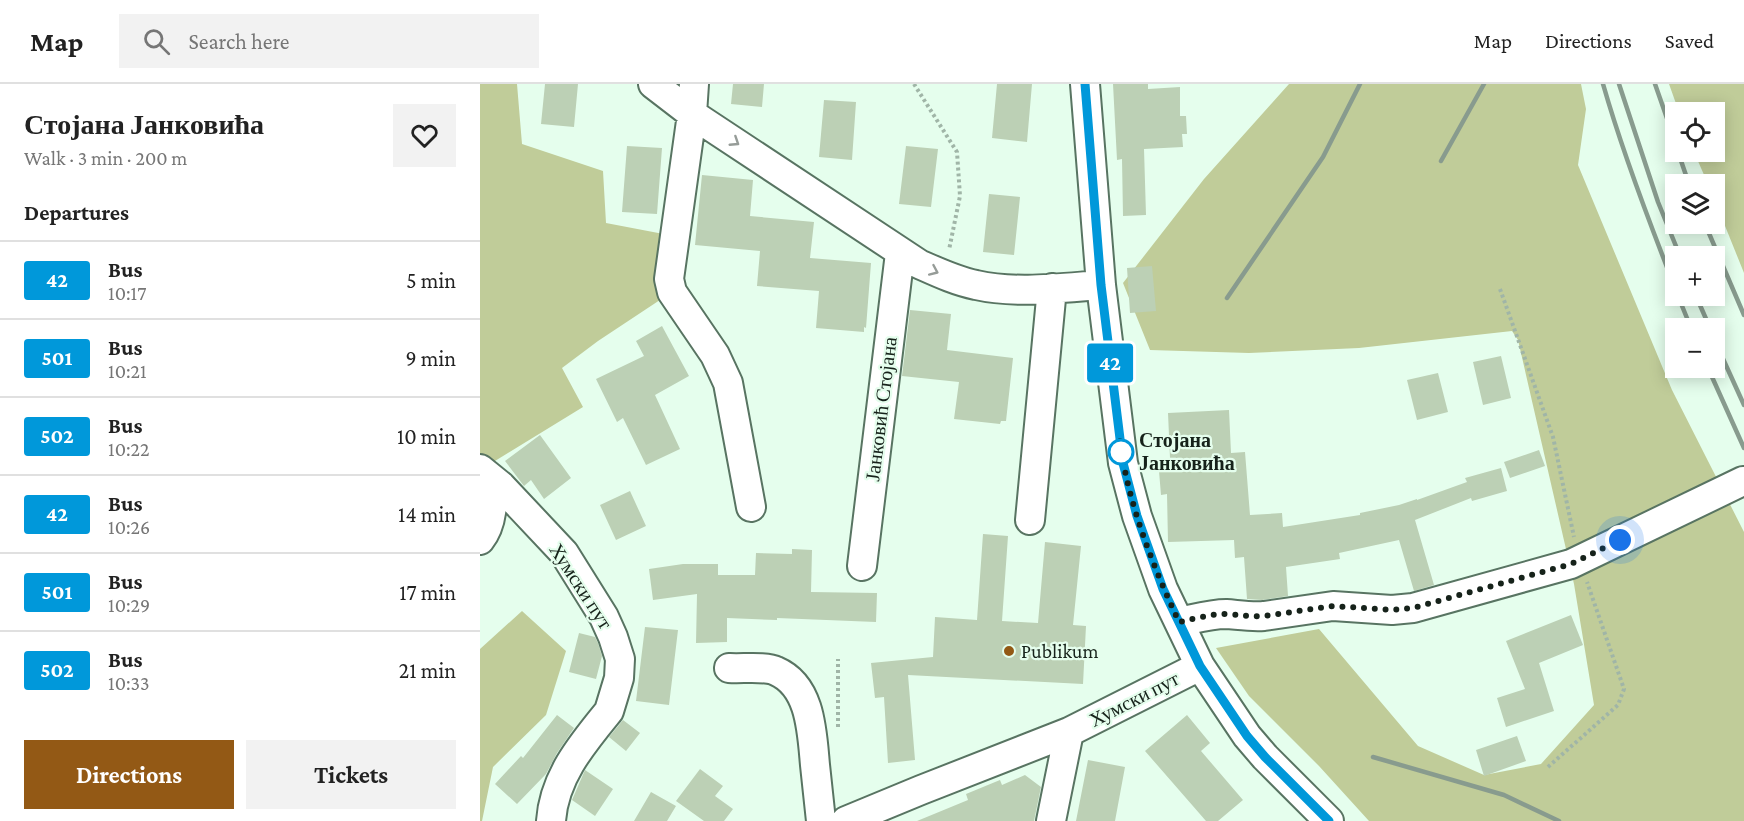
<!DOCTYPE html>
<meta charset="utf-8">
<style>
body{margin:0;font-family:"Crimson Pro",serif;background:#f2f2f2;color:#222;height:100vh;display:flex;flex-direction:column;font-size:22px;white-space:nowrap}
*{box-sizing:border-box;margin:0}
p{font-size:20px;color:#767676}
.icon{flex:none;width:33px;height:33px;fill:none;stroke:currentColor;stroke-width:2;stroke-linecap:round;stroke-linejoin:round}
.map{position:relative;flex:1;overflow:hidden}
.details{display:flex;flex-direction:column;background:#fff;width:480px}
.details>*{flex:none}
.badge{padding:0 12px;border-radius:4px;font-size:21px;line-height:39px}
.tools{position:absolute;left:1185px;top:18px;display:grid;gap:12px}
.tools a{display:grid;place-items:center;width:60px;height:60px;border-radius:0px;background:#fff;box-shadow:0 3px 15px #0003;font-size:30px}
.you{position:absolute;width:30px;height:30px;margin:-15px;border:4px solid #fff;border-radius:50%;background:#1a73e8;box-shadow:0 0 0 9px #1a73e833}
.map>.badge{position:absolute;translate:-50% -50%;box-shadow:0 0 0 3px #fff}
h2{padding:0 24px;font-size:22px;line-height:54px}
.round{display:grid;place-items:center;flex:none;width:63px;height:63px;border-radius:0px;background:#f2f2f2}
.head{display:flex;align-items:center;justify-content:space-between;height:102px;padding:0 24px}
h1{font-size:28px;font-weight:700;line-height:45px}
.action{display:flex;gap:12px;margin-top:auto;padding:12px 24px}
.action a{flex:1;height:69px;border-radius:0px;background:#935915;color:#fff;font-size:24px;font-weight:700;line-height:69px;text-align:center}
.action a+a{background:#f2f2f2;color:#222}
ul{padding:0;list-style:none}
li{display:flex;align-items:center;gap:18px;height:78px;padding:0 24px;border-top:2px solid #e0e0e0}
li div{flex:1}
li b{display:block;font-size:22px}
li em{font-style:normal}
li .badge{min-width:66px;font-weight:700;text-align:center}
header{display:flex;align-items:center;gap:36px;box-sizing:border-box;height:84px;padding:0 30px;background:#fff;border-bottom:2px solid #e0e0e0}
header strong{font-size:28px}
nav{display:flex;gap:33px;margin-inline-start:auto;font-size:21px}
.search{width:420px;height:54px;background:#f2f2f2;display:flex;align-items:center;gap:15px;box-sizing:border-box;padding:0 21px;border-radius:0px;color:#767676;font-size:22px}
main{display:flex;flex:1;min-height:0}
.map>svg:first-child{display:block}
</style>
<header>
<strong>Map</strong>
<div class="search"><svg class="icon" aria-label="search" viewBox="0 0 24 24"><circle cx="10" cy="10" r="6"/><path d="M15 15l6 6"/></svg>Search here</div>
<nav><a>Map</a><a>Directions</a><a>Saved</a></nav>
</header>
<main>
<section class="details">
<div class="head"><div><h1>Стојана Јанковића</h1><p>Walk · 3 min · 200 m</p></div><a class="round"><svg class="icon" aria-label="heart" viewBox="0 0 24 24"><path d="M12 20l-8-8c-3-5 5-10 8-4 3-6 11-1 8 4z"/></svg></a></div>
<h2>Departures</h2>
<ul>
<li><span class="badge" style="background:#0098da;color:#fff">42</span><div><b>Bus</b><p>10:17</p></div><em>5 min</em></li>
<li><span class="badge" style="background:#0098da;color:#fff">501</span><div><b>Bus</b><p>10:21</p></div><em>9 min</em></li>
<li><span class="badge" style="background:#0098da;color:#fff">502</span><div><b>Bus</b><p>10:22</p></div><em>10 min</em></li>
<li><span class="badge" style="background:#0098da;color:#fff">42</span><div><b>Bus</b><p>10:26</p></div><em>14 min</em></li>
<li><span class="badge" style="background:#0098da;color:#fff">501</span><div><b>Bus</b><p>10:29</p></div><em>17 min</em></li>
<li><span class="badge" style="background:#0098da;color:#fff">502</span><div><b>Bus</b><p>10:33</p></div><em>21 min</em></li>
</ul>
<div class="action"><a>Directions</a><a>Tickets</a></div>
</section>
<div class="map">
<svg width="1264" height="737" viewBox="0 0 1264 737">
<rect width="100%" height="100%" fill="#e5feed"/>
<path fill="#c0cc99" d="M 0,0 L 37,0 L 42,60 L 123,87 L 126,139 L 194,152 L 192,208 L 118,257 L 82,284 L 103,323 L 10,380 L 0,375 Z
M 809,0 L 1101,0 L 1106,25 L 1098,81 L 1192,306 L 1264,448 L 1264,737 L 889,737 L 839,682 L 769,612 L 736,564 L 839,545 L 938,662 L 1004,691 L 1061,680 L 1114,621 L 1094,500 L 1038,256 L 1032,247 L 879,264 L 769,269 L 670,266 L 643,199 L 724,95 Z
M 1189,0 L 1264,0 L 1264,189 L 1235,117 L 1234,100 L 1228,100 L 1214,68 L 1234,68 L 1234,28 L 1199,28 Z
M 42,527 L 86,567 L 66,631 L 13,683 L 2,737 L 0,737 L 0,565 Z"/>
<path fill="#bcd0b5" d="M 65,0 L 98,0 L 94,43 L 61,40 Z
M 253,0 L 284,0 L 282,23 L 251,20 Z
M 517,0 L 552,0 L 547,58 L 512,54 Z
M 633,0 L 668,0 L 668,5 L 700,3 L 700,32 L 706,32 L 707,50 L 702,50 L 703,63 L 664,65 L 666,131 L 643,132 L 642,75 L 637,76 Z
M 344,16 L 376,18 L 372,76 L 339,73 Z
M 147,62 L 182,64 L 177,130 L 142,128 Z
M 426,62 L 458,65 L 451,123 L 419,120 Z
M 222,91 L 273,96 L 270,132 L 334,138 L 330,174 L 391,179 L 386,244 L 384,243 L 384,248 L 336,244 L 339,207 L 277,202 L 280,167 L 215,161 Z
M 509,110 L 540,113 L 534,171 L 503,168 Z
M 672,182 L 676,227 L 650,229 L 647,184 Z
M 430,226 L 471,230 L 467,266 L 533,274 L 526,337 L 521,337 L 520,340 L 474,335 L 479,298 L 422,292 Z
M 182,242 L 209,292 L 175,311 L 200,365 L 166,381 L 143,334 L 137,338 L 116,295 L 164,272 L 156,257 Z
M 1021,272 L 1031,314 L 1003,321 L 993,278 Z
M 958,289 L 968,328 L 937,336 L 927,296 Z
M 749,326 L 751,369 L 765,368 L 770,431 L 802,429 L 803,443 L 880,431 L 880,429 L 919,421 L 937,415 L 937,416 L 987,398 L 985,394 L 1021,384 L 1027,407 L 992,417 L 991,414 L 935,436 L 954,501 L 934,507 L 919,456 L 859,469 L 860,475 L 806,483 L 808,512 L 782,516 L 767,515 L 764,473 L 755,474 L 754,456 L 688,458 L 687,410 L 681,411 L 678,375 L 690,374 L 688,329 Z
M 60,351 L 91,394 L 64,415 L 51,396 L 44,402 L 25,377 Z
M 1059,366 L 1065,382 L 1030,394 L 1024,378 Z
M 150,407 L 166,442 L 136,456 L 120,421 Z
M 503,450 L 528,452 L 522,537 L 558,539 L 565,458 L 601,462 L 593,541 L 606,542 L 603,600 L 428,591 L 435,676 L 408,679 L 404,613 L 395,614 L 391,579 L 453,573 L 455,533 L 497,536 Z
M 312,465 L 332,466 L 331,508 L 397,509 L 396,538 L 297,534 L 297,536 L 247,534 L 247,558 L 216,559 L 217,510 L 173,516 L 169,485 L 203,480 L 238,480 L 238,491 L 275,491 L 276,469 L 312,470 Z
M 1091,531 L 1103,561 L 1059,579 L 1074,627 L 1026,643 L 1017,614 L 1045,605 L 1026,557 Z
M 165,543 L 198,546 L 189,621 L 156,617 Z
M 99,549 L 115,553 L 118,559 L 122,572 L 116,595 L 89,588 Z
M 77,631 L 94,644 L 77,669 L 66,690 L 37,720 L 15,700 L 41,672 L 43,674 Z
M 707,631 L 730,659 L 721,667 L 763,716 L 738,737 L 726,737 L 665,667 Z
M 143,636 L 160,649 L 146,667 L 129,653 Z
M 1037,652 L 1046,677 L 1004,692 L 996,666 Z
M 608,676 L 645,683 L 635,737 L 596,737 Z
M 220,685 L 243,702 L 235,712 L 253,725 L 244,737 L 224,737 L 196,717 Z
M 105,686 L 133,705 L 115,732 L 92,716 Z
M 545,691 L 561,703 L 554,737 L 437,737 L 488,716 L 486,710 L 520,696 L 522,701 Z
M 171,708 L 196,722 L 187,737 L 154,737 Z"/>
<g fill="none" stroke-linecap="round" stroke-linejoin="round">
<g stroke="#587462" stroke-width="32">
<path id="minor" d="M 173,0 L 212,30 L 439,180 C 457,188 476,197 496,201 C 536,210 580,204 621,201
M 214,0 L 212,30 L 189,195 L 192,208 L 235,271 L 248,299 L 271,423
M 605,0 L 621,201 L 643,379 L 657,432 L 683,505 L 720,582 L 767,652 L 785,673 L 849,737
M 0,385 L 21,402 L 84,469 L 124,533 L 133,553 L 140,575 L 139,594 L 129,627 C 102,660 74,693 71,737
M 550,436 L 572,204
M 0,456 C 13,440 13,416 12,395
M 382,482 L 420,169
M 699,538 C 714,535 731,530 746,530 C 759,531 771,533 784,532 L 853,522 L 912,526 L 933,524 L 1091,480 L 1263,397
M 249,584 C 261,585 286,582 296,587 C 331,602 332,648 335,681 C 337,700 339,718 341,737
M 366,737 L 441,706 L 589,648 L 720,582
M 571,737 L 589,648"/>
</g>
<path stroke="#a0b5a7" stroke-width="4" stroke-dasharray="3 3" stroke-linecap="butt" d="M 434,0 L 477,68 L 480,112 L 469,166
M 1020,205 L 1073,353 L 1094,453
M 358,643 L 358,575
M 1068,683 L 1138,621 L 1144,605 L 1107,498"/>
<use href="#minor" stroke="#fff" stroke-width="28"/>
<path stroke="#889b8e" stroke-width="4.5" d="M 1123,0 C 1143,70 1169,138 1196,206
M 1139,0 L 1178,118 L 1200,172
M 1175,0 L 1196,60
M 1198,68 L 1209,100
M 961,77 L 1004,0
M 1225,140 L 1264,231
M 1198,212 L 1211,244
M 1216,212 L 1230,244
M 747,214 L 843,73 L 880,0
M 1234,255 L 1264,321
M 1228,284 L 1264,364
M 893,673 L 1024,711 L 1079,737"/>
</g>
<defs><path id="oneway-chevron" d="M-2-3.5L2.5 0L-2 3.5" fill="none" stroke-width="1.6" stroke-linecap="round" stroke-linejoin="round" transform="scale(1.5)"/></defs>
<g stroke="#969c98">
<use href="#oneway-chevron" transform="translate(255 58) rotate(33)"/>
<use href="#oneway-chevron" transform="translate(454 187) rotate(24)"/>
</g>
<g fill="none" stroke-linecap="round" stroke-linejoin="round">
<g stroke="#fff" stroke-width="14">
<path id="line" d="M 605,0 L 621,201 L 643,379 L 657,432 L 683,505 L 720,582 L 767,652 L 785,673 L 849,737"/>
</g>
<use href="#line" stroke="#0098da" stroke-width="9"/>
<path stroke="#16221a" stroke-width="6" stroke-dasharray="0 10.8" d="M 641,368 L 640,357 C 648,420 673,482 699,538 C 714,535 730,530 746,530 C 759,531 771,533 784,532 L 853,522 L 912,526 L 933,524 L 1091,480 L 1140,456"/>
</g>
<circle fill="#fff" stroke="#0098da" stroke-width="3" cx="641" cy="368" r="12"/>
<circle fill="#935915" stroke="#e5feed" stroke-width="2" cx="529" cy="567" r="6"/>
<g text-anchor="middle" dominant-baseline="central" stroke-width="4.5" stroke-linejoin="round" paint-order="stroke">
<g font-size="20" fill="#16221a" stroke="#e5feed">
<text transform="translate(401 325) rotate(-83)">Јанковић Стојана</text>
<text transform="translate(101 502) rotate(57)">Хумски пут</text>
<text transform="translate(654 615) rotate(-27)">Хумски пут</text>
</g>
<g font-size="20" font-weight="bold" fill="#16221a" stroke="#e5feed" text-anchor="start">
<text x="659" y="356">Стојана<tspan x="659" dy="23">Јанковића</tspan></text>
</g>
<g font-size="20" fill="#16221a" stroke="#e5feed" text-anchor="start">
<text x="541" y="567">Publikum</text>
</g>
</g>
</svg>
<div class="tools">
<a><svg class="icon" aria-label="locate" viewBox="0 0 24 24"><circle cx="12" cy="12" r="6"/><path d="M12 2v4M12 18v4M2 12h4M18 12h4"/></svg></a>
<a><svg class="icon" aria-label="layers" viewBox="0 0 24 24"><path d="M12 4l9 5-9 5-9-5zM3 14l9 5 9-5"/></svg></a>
<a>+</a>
<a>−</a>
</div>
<div class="you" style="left:1140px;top:456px"></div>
<b class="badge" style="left:630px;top:279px;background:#0098da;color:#fff">42</b>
</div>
</main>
